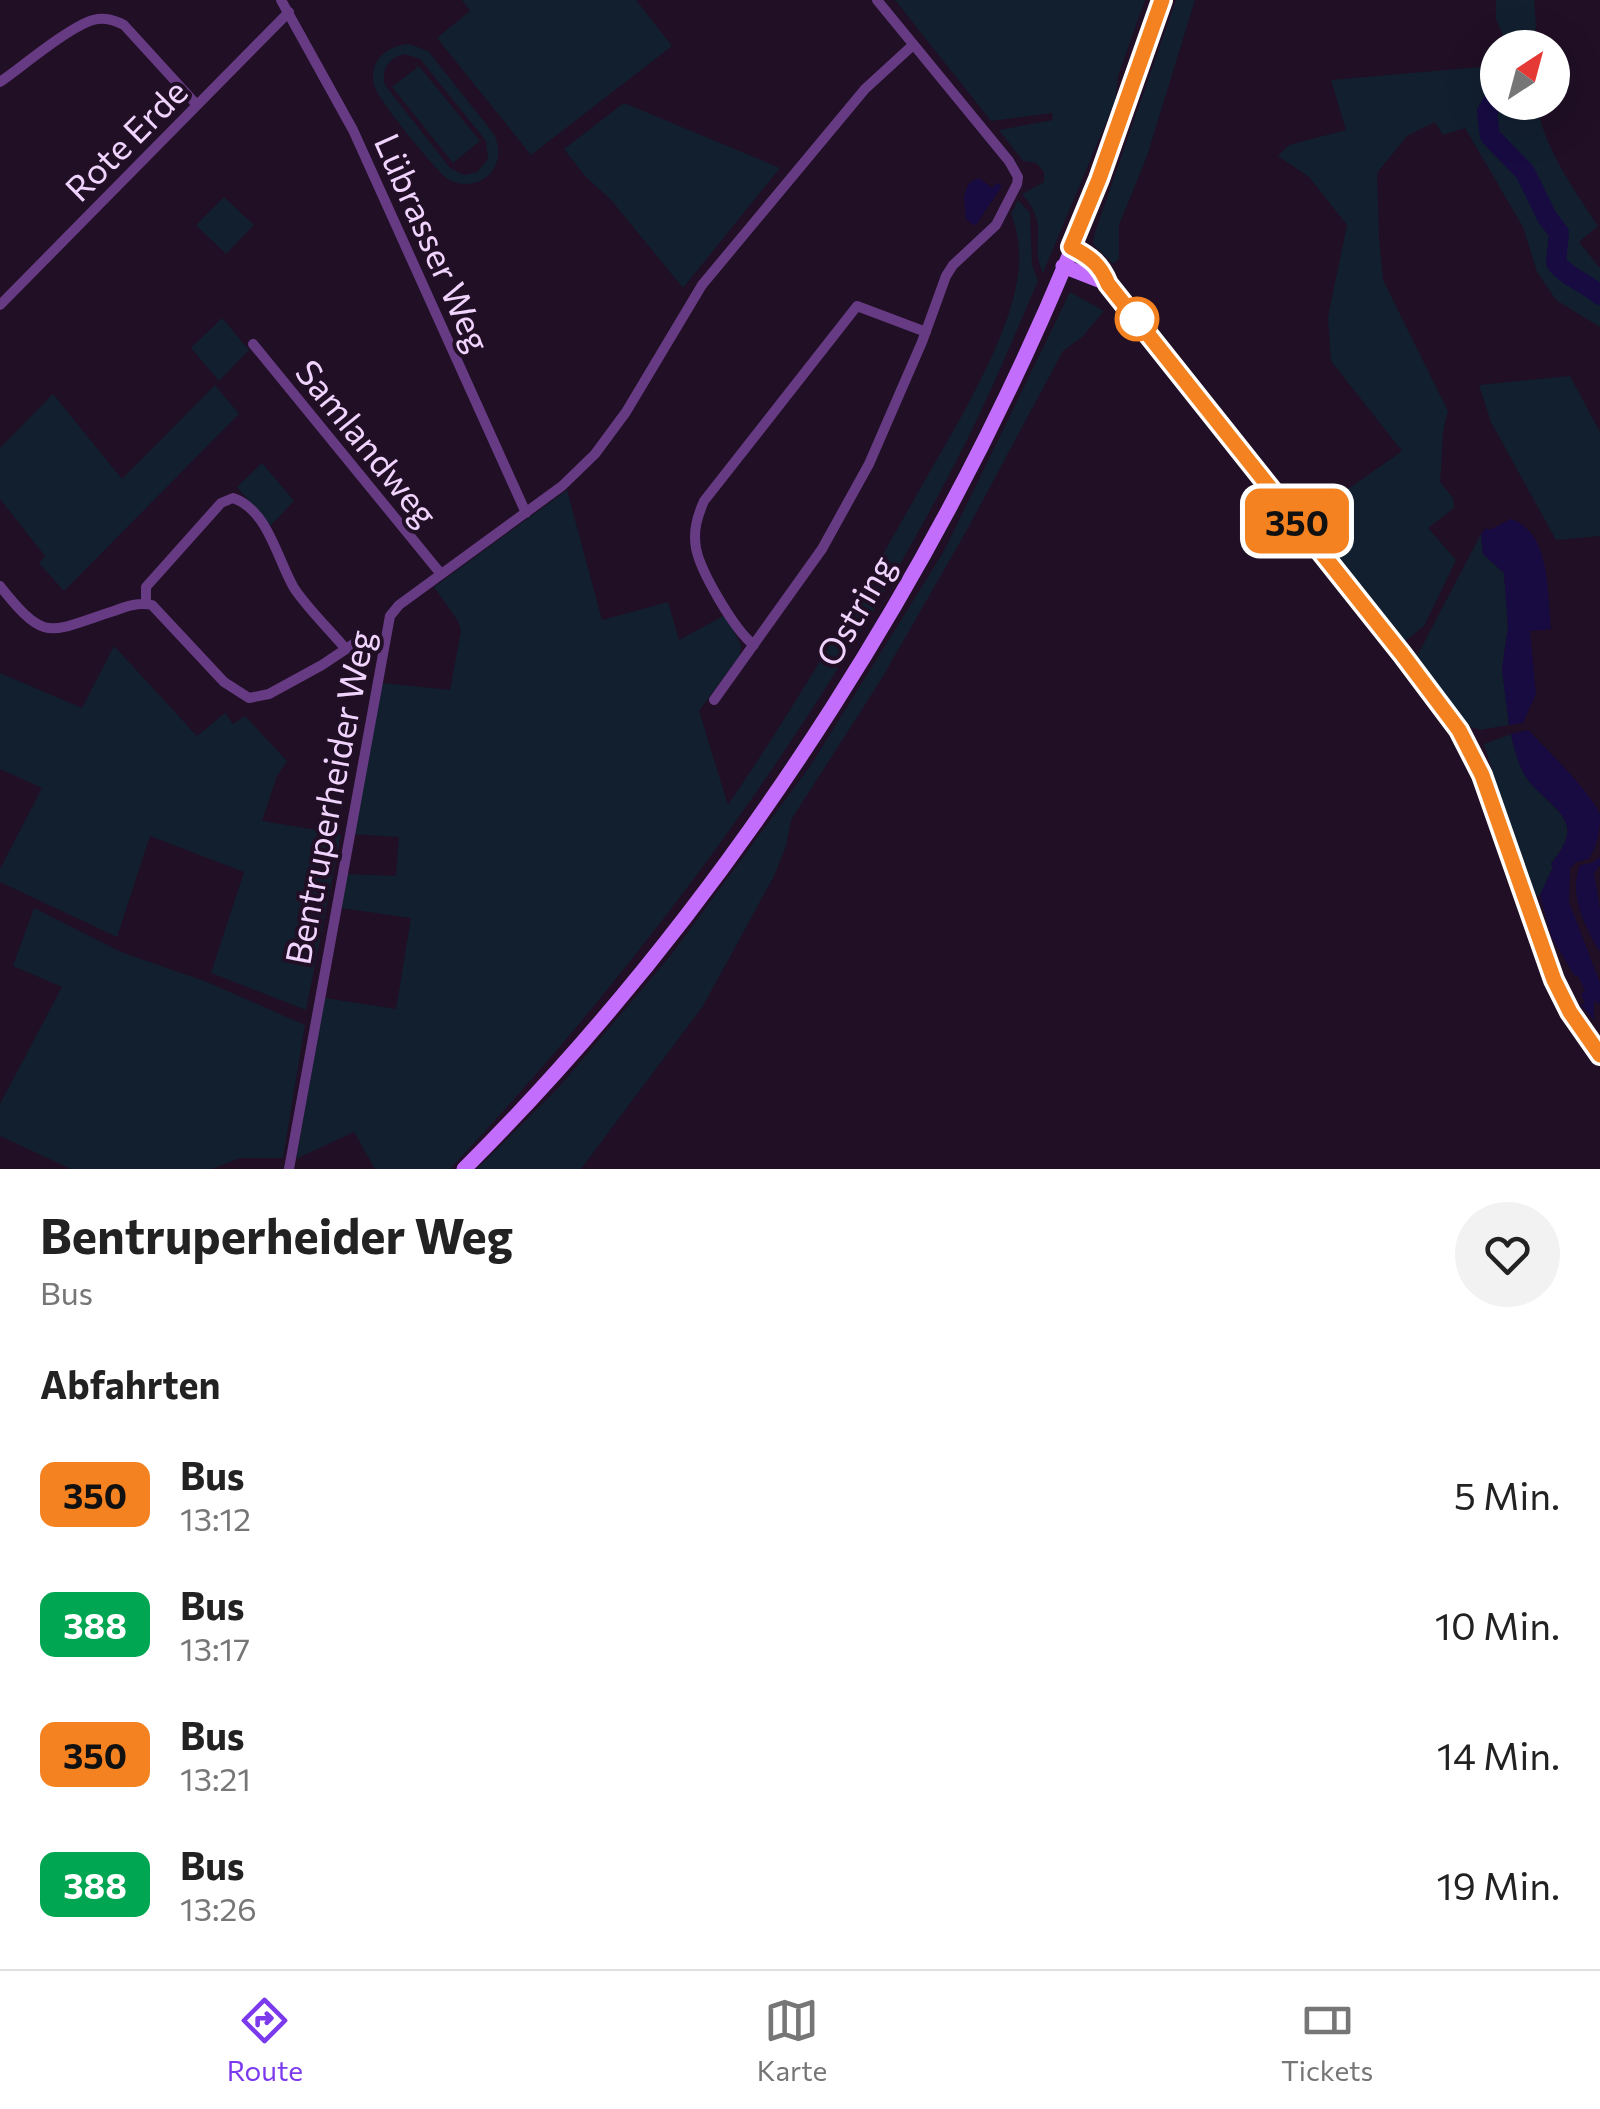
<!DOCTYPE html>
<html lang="de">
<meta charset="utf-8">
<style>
body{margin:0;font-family:Commissioner,sans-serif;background:#f2f2f2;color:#222;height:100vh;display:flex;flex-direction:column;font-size:38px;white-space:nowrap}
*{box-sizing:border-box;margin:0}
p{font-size:32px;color:#767676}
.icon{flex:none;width:55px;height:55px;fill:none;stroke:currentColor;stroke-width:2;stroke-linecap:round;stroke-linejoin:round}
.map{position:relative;height:1169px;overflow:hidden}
.sheet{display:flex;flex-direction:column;background:#fff;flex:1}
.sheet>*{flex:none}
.badge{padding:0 20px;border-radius:15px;font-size:35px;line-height:65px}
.needle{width:65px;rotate:36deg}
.fabs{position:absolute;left:1480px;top:30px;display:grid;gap:20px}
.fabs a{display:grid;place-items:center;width:90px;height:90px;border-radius:50%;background:#fff;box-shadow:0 10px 40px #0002;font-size:50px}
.map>.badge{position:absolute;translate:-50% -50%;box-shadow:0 0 0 5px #fff}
h2{padding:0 40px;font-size:38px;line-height:90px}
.round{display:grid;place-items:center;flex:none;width:105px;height:105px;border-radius:52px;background:#f2f2f2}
.head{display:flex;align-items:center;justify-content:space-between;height:170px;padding:0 40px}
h1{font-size:48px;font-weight:700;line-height:75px}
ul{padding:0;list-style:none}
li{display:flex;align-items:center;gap:30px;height:130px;padding:0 40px}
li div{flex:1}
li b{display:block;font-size:38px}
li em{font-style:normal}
li .badge{min-width:110px;font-weight:700;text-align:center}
.tabs{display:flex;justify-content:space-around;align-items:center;height:140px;border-top:2px solid #e0e0e0;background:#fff;font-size:28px;color:#767676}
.tabs a{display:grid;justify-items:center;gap:5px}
.tabs .selected{color:#7c3aed}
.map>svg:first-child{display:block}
</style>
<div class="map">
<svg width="1600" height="1169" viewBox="0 0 1600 1169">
<rect width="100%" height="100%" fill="#200f25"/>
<path fill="#121f2f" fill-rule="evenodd" d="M 462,0 L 636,0 L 672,46 L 531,155 L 437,38 L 470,11 Z
M 895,0 L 1145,0 L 1118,76 L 1115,101 L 1043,273 C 1028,242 1052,228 1022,194 L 1044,182 L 1044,172 L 1036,163 L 1023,161 L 999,130 L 1053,120 L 1052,113 L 991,121 Z
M 1176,0 L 1195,0 L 1147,156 L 1119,225 L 1119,259 L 1113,264 L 1093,244 L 1094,235 Z
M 1496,0 L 1534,0 L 1536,27 L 1532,47 L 1508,47 L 1496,19 Z
M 409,44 L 428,51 L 494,134 C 510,167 479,196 447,179 C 433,166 379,102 374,85 C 368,61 388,45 409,44 ZM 405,54 L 420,59 L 486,141 L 488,159 L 477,172 L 464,175 L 450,168 L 385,85 C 381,69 388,58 405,54 Z
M 419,66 L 480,141 L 453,163 L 392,87 Z
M 1492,66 L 1487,75 L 1495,74 L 1497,69 L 1498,102 L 1536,103 C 1545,149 1572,187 1598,226 L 1579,242 L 1600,268 L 1600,327 L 1556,300 L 1537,272 L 1523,227 L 1465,128 L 1443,135 L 1435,122 L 1407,136 L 1377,173 L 1379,237 L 1383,280 L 1448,411 C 1440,435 1443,457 1440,482 L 1453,498 L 1454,508 L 1428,528 L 1456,560 L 1424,626 L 1404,642 L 1307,518 L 1402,451 L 1331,361 L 1328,317 L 1347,225 L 1309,177 L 1278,156 L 1289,145 L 1346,130 L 1331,80 Z
M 624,103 L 780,168 L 683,288 L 612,201 L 585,176 L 564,149 Z
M 224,197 L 254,225 L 226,254 L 196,225 Z
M 1018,200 L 1030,213 L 1032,265 L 1038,281 C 1015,334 993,388 967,440 C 832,707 654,952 450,1169 L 375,1169 L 354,1132 L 296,1159 L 325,998 L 396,1009 L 411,918 L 341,908 L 347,874 L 396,876 L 399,837 L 353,834 L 382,683 L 450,690 L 461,631 L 458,621 L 434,587 L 567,490 L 602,620 L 668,602 L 679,640 L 725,615 L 741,645 L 740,655 L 699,711 L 728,805 C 798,702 860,596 921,487 C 953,431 998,358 1014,296 C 1021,267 1022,242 1011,214 Z
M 1070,292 L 1104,311 L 1082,337 L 1063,351 L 968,528 L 882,678 L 791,820 L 786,846 L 774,876 L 703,1006 L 581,1169 L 477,1169 L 559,1087 L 671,955 L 810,766 L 944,551 Z
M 222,318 L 249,350 L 219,381 L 191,348 Z
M 1570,376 L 1600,432 L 1600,536 L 1556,540 L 1491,422 L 1479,385 Z
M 215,385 L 239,414 L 64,591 L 39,563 L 45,556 L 0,499 L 0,448 L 53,394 L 122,479 Z
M 262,463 L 294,501 L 270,526 L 237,487 Z
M 1481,534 L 1483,554 L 1504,573 L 1508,627 L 1502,669 L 1509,725 L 1480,730 L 1465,725 L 1417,656 Z
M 114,646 L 197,736 L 225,713 L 233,724 L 245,716 L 287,761 L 277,776 L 262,821 L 341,834 L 306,1010 L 211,973 L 244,872 L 150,836 L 117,937 L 0,882 L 0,869 L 42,788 L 0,769 L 0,673 L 82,708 Z
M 1511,734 C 1515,753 1520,772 1533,786 C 1561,815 1584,824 1551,863 L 1553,867 L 1540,895 L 1532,899 L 1484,744 Z
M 34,908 L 121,952 L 207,982 L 305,1025 L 283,1158 L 240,1158 L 212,1169 L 71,1169 L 0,1136 L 0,1104 L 62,987 L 13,966 Z"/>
<path fill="#170b42" d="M 979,178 L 992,188 L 997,183 L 1002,186 L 975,226 L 966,219 L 964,196 L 969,183 Z
M 1511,519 C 1551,532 1547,593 1551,629 L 1530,631 L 1536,694 L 1523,723 L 1509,725 L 1502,669 L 1508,627 L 1504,573 L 1483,554 L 1481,534 L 1486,528 L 1490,530 Z
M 1528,730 C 1543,745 1595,797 1600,815 C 1600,831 1597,846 1589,859 L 1576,862 L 1570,869 L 1569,902 L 1600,983 L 1600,1004 L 1594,1001 L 1594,1020 L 1581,1005 L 1585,1003 L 1581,994 L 1585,991 L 1579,977 L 1574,975 L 1552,938 L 1540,895 L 1553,867 L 1551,864 C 1584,824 1562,815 1533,786 C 1520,772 1515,753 1511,734 Z
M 1600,857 L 1600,865 L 1594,873 L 1600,910 L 1600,952 C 1585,927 1568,894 1580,865 L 1592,863 Z"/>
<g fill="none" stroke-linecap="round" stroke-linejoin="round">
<path stroke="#170b42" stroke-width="20" d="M 1498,92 L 1487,112 L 1490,136 L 1525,172 L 1547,217 L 1559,233 L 1556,263 C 1568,278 1585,282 1600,295"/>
<path stroke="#673b83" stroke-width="10" d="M 281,0 L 353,130 L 526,513
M 0,82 C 23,66 69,27 93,20 C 105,17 114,20 124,25 L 197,105
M 0,305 L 289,12
M 253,344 L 441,574
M 0,586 C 46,644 48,632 114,611 C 127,606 139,602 152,605 L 224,682 L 249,698 L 269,694 L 322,665 L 358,641 L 383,641
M 146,603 L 146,587 L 221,503 L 233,498 C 268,510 277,559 294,588 C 308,609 329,629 345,648
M 754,645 C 735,631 700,571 696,548 C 693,531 697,517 704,501 L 857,306 L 926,332
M 714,700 L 822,549 L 869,464 L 922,342 L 946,276 L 953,265 L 996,225 L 1017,184 L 1018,177 L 1009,161 L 877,0
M 289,1169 L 390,616 L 399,605 L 562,486 L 595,454 L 626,412 L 702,285 L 865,89 L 913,45"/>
<path stroke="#c36dfc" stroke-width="15" d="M 1071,247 C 1090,257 1100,264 1109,284 L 1459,730 L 1482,775 L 1554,980 L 1570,1011 L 1600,1055
M 1063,266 L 1109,284
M 464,1169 C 737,897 963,538 1100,178 C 1122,119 1141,59 1162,0"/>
</g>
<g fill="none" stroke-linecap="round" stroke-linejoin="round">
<g stroke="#fff" stroke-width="22">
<path id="line" d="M 1162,0 L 1099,179 L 1071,247 C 1090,257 1100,264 1108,284 L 1402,654 L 1459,730 L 1482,775 L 1554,980 L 1570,1012 L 1600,1055"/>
</g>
<use href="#line" stroke="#f58220" stroke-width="15"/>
</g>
<circle fill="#fff" stroke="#f58220" stroke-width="5" cx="1137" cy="319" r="20"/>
<g text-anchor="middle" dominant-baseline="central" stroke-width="8" stroke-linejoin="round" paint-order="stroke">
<g font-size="35" fill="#f1d4fe" stroke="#200f25">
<text transform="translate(125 139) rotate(-45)">Rote Erde</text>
<text transform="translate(434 242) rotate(66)">Lübrasser Weg</text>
<text transform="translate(368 442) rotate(51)">Samlandweg</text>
<text transform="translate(854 610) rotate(-60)">Ostring</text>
<text transform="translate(328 797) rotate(-79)">Bentruperheider Weg</text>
</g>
</g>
</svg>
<div class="fabs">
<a><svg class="needle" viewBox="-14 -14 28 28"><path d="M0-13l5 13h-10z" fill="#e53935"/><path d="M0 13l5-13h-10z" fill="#767676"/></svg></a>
</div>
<b class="badge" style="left:1297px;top:521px;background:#f58220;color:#111">350</b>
</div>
<section class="sheet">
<div class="head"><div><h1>Bentruperheider Weg</h1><p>Bus</p></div><a class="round"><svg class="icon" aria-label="heart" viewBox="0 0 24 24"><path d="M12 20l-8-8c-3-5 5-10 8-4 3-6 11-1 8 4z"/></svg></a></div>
<h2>Abfahrten</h2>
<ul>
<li><span class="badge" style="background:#f58220;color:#111">350</span><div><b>Bus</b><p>13:12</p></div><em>5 Min.</em></li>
<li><span class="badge" style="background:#00a651;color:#fff">388</span><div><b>Bus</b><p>13:17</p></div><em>10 Min.</em></li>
<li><span class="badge" style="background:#f58220;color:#111">350</span><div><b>Bus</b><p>13:21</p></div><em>14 Min.</em></li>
<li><span class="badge" style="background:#00a651;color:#fff">388</span><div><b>Bus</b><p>13:26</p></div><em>19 Min.</em></li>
</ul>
</section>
<nav class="tabs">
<a class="selected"><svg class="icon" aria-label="directions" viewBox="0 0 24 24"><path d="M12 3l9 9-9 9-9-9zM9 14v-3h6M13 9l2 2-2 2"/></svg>Route</a>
<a><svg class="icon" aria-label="map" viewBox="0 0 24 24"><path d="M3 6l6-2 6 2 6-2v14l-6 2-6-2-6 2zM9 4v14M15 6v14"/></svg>Karte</a>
<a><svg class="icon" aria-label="tickets" viewBox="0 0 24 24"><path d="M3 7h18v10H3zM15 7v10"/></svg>Tickets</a>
</nav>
